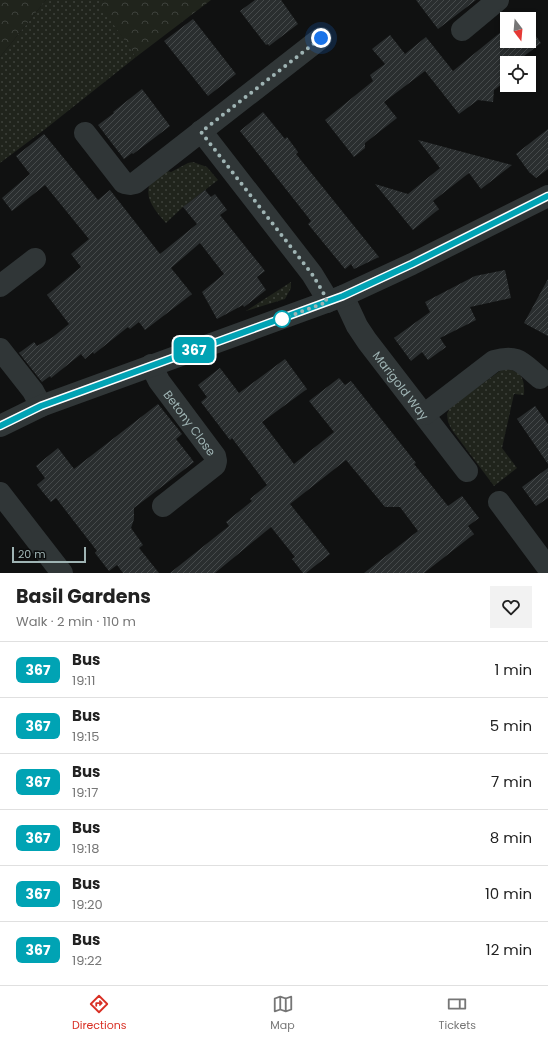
<!DOCTYPE html>
<meta charset="utf-8">
<style>
body{margin:0;font-family:Poppins,sans-serif;background:#f2f2f2;color:#222;height:100vh;display:flex;flex-direction:column;font-size:15px;white-space:nowrap}
*{box-sizing:border-box;margin:0}
p{font-size:13px;color:#767676}
.icon{flex:none;width:22px;height:22px;fill:none;stroke:currentColor;stroke-width:2;stroke-linecap:round;stroke-linejoin:round}
.map{position:relative;height:573px;overflow:hidden}
.drawer{display:flex;flex-direction:column;background:#fff;flex:1}
.drawer>*{flex:none}
.badge{padding:0 8px;border-radius:6px;font-size:14px;line-height:26px}
.needle{width:26px;rotate:164deg}
.tools{position:absolute;left:500px;top:12px;display:grid;gap:8px}
.tools a{display:grid;place-items:center;width:36px;height:36px;border-radius:0px;background:#fff;box-shadow:0 2px 6px #0003;font-size:20px}
.scale{position:absolute;left:12px;bottom:10px;width:74px;box-sizing:border-box;padding-left:4px;border:2px solid #9fb4b4;border-top:0;font-size:11px;line-height:14px;white-space:nowrap;color:#9fb4b4;-webkit-text-stroke:3px #0b0c0c;paint-order:stroke}
.you{position:absolute;width:20px;height:20px;margin:-10px;border:3px solid #fff;border-radius:50%;background:#1a73e8;box-shadow:0 0 0 6px #1a73e833}
.map>.badge{position:absolute;translate:-50% -50%;box-shadow:0 0 0 2px #fff}
.round{display:grid;place-items:center;flex:none;width:42px;height:42px;border-radius:0px;background:#f2f2f2}
.head{display:flex;align-items:center;justify-content:space-between;height:68px;padding:0 16px}
h1{font-size:19px;font-weight:700;line-height:30px}
ul{padding:0;list-style:none}
li{display:flex;align-items:center;gap:12px;height:56px;padding:0 16px;border-top:1px solid #e0e0e0}
li div{flex:1}
li b{display:block;font-size:15px}
li em{font-style:normal}
li .badge{min-width:44px;font-weight:700;text-align:center}
.menu{display:flex;justify-content:space-around;align-items:center;height:56px;border-top:1px solid #e0e0e0;background:#fff;font-size:11px;color:#767676}
.menu a{display:grid;justify-items:center;gap:2px}
.menu .selected{color:#d93025}
.map>svg:first-child{display:block}
</style>
<div class="map">
<svg width="548" height="573" viewBox="0 0 548 573">
<defs>
<pattern id="grass-dots" width="8" height="8" patternUnits="userSpaceOnUse"><rect width="8" height="8" fill="#20241c"/><path d="M2 2h.1M6 6h.1" fill="none" stroke="#3d413b" stroke-width="1.8" stroke-linecap="round"/></pattern>
<pattern id="forest-crowns" width="20" height="18" patternUnits="userSpaceOnUse"><rect width="20" height="18" fill="#20241c"/><path d="M2 6a3 3 0 1 1 6 0M12 15a3 3 0 1 1 6 0" fill="none" stroke="#3d413b"/></pattern>
<pattern id="building-hatch" width="6" height="6" patternUnits="userSpaceOnUse"><rect width="6" height="6" fill="#2a2e2f"/><path d="M-1 1l2-2M0 6l6-6M5 7l2-2" fill="none" stroke="#464a4b"/></pattern>
</defs>
<rect width="100%" height="100%" fill="#101111"/>
<path fill="url(#grass-dots)" d="M 46,0 L 104,0 L 101,5 L 136,57 L 44,130 L 0,163 L 0,57 Z
M 193,162 L 207,167 L 218,180 L 183,207 L 166,223 C 157,213 142,197 151,182 C 154,178 159,174 163,170 L 171,172 L 188,163 Z
M 291,282 L 291,288 L 285,299 L 246,311 Z
M 504,368 C 521,372 525,376 524,395 L 514,394 L 502,448 L 517,468 L 494,486 L 452,430 L 448,422 L 447,414 L 450,407 Z"/>
<path fill="url(#forest-crowns)" d="M 0,0 L 46,0 L 0,57 Z
M 104,0 L 211,0 L 136,57 L 100,5 Z"/>
<path fill="url(#building-hatch)" d="M 255,0 L 281,0 L 298,24 L 269,46 L 268,44 L 266,45 L 240,11 Z
M 416,0 L 476,0 L 438,29 Z
M 193,19 L 236,74 L 208,96 L 164,41 Z
M 507,27 L 507,41 L 529,41 L 529,27 L 541,43 L 515,63 L 507,63 L 507,80 L 494,90 L 493,102 L 478,100 L 459,114 L 425,71 L 384,102 L 397,118 L 365,143 L 365,148 L 354,157 L 325,120 L 373,81 L 370,75 L 385,64 L 372,49 L 390,35 L 405,54 L 426,37 L 453,71 Z
M 142,89 L 170,126 L 133,154 L 132,153 L 124,159 L 98,125 L 114,113 L 113,112 Z
M 263,112 L 285,139 L 287,137 L 298,152 L 296,154 L 379,257 L 354,269 L 351,264 L 345,269 L 308,224 L 311,221 L 240,131 Z
M 548,129 L 548,169 L 536,178 L 529,172 L 516,154 Z
M 44,134 L 98,200 L 110,190 L 160,254 L 197,224 L 183,207 L 205,190 L 211,197 L 215,194 L 227,210 L 220,215 L 265,271 L 257,277 L 266,290 L 244,307 L 243,305 L 217,319 L 202,292 L 224,274 L 200,243 L 171,268 L 192,294 L 145,330 L 139,322 L 130,329 L 128,327 L 94,354 L 93,352 L 85,359 L 81,354 L 51,378 L 50,376 L 42,382 L 19,353 L 34,342 L 37,346 L 53,337 L 69,324 L 47,295 L 81,267 L 71,254 L 89,239 L 45,185 L 12,211 L 2,198 L 30,174 L 16,156 Z
M 418,140 L 474,155 L 512,165 L 481,189 L 469,173 L 433,201 L 439,209 L 413,230 L 375,184 L 408,194 L 440,168 Z
M 505,270 L 511,298 L 470,307 L 476,320 L 440,338 L 446,347 L 428,360 L 422,352 L 411,361 L 394,338 L 430,312 L 425,302 L 475,276 Z
M 548,279 L 548,336 L 524,323 Z
M 285,359 L 307,389 L 262,422 L 294,464 L 334,432 L 309,401 L 339,378 L 345,385 L 351,381 L 416,463 L 414,464 L 448,506 L 462,496 L 479,518 L 468,526 L 474,534 L 424,573 L 364,573 L 418,531 L 400,507 L 385,507 L 346,460 L 290,504 L 330,554 L 306,573 L 303,573 L 292,559 L 295,557 L 271,527 L 215,573 L 170,573 L 229,526 L 226,522 L 252,501 L 250,499 L 267,485 L 232,438 L 230,440 L 201,402 L 207,397 L 198,385 L 220,368 L 239,393 Z
M 158,404 L 182,434 L 176,439 L 194,462 L 134,508 L 134,519 L 131,528 L 143,545 L 139,548 L 159,573 L 123,573 L 117,565 L 109,571 L 95,553 L 97,551 L 56,498 L 51,502 L 37,485 L 45,478 L 36,466 L 58,448 L 74,469 Z
M 535,406 L 548,424 L 548,464 L 517,419 Z
M 548,468 L 548,498 L 536,506 L 522,487 Z"/>
<g fill="none" stroke-linecap="round" stroke-linejoin="round">
<g stroke="#303637" stroke-width="22">
<path d="M 462,30 L 498,0"/>
<path d="M 201,131 L 312,274 L 323,292 L 327,302"/>
<path d="M 85,133 L 124,183 L 130,184 L 135,183 L 321,38"/>
<path d="M 0,286 L 35,259"/>
<path id="s1" d="M 343,296 L 357,326 L 367,341 L 467,471"/>
<path d="M 0,349 L 33,391 L 41,406"/>
<path id="s2" d="M 151,365 L 159,381 L 215,456 L 216,461 L 215,465 L 163,506"/>
<path d="M 425,414 L 494,361 C 518,354 522,363 540,378"/>
<path d="M 0,426 L 41,406 L 343,296 L 412,264 L 548,196"/>
<path d="M 0,493 L 62,573"/>
<path d="M 499,502 L 548,568"/>
</g>
</g>
<g fill="none" stroke-linecap="round" stroke-linejoin="round">
<g stroke="#fff" stroke-width="9">
<path id="line" d="M 0,426 L 41,406 L 343,296 L 412,264 L 548,196"/>
</g>
<use href="#line" stroke="#00a3b4" stroke-width="6"/>
<path stroke="#9fb4b4" stroke-width="4" stroke-dasharray="0 7.2" d="M 282,319 L 327,302 L 323,292 L 312,274 L 201,132 L 321,38"/>
</g>
<circle fill="#fff" stroke="#00a3b4" stroke-width="2" cx="282" cy="319" r="8"/>
<g text-anchor="middle" dominant-baseline="central" stroke-width="4" stroke-linejoin="round" paint-order="stroke">
<g font-size="12" fill="#9fb4b4" stroke="#0b0c0c">
<text stroke="none"><textPath href="#s1" startOffset="107">Marigold Way</textPath></text>
<text stroke="none"><textPath href="#s2" startOffset="70">Betony Close</textPath></text>
</g>
</g>
</svg>
<div class="tools">
<a><svg class="needle" viewBox="-14 -14 28 28"><path d="M0-13l5 13h-10z" fill="#e53935"/><path d="M0 13l5-13h-10z" fill="#767676"/></svg></a>
<a><svg class="icon" aria-label="locate" viewBox="0 0 24 24"><circle cx="12" cy="12" r="6"/><path d="M12 2v4M12 18v4M2 12h4M18 12h4"/></svg></a>
</div>
<div class="scale">20 m</div>
<div class="you" style="left:321px;top:38px"></div>
<b class="badge" style="left:194px;top:350px;background:#00a3b4;color:#fff">367</b>
</div>
<section class="drawer">
<div class="head"><div><h1>Basil Gardens</h1><p>Walk · 2 min · 110 m</p></div><a class="round"><svg class="icon" aria-label="heart" viewBox="0 0 24 24"><path d="M12 20l-8-8c-3-5 5-10 8-4 3-6 11-1 8 4z"/></svg></a></div>
<ul>
<li><span class="badge" style="background:#00a3b4;color:#fff">367</span><div><b>Bus</b><p>19:11</p></div><em>1 min</em></li>
<li><span class="badge" style="background:#00a3b4;color:#fff">367</span><div><b>Bus</b><p>19:15</p></div><em>5 min</em></li>
<li><span class="badge" style="background:#00a3b4;color:#fff">367</span><div><b>Bus</b><p>19:17</p></div><em>7 min</em></li>
<li><span class="badge" style="background:#00a3b4;color:#fff">367</span><div><b>Bus</b><p>19:18</p></div><em>8 min</em></li>
<li><span class="badge" style="background:#00a3b4;color:#fff">367</span><div><b>Bus</b><p>19:20</p></div><em>10 min</em></li>
<li><span class="badge" style="background:#00a3b4;color:#fff">367</span><div><b>Bus</b><p>19:22</p></div><em>12 min</em></li>
</ul>
</section>
<nav class="menu">
<a class="selected"><svg class="icon" aria-label="directions" viewBox="0 0 24 24"><path d="M12 3l9 9-9 9-9-9zM9 14v-3h6M13 9l2 2-2 2"/></svg>Directions</a>
<a><svg class="icon" aria-label="map" viewBox="0 0 24 24"><path d="M3 6l6-2 6 2 6-2v14l-6 2-6-2-6 2zM9 4v14M15 6v14"/></svg>Map</a>
<a><svg class="icon" aria-label="tickets" viewBox="0 0 24 24"><path d="M3 7h18v10H3zM15 7v10"/></svg>Tickets</a>
</nav>
